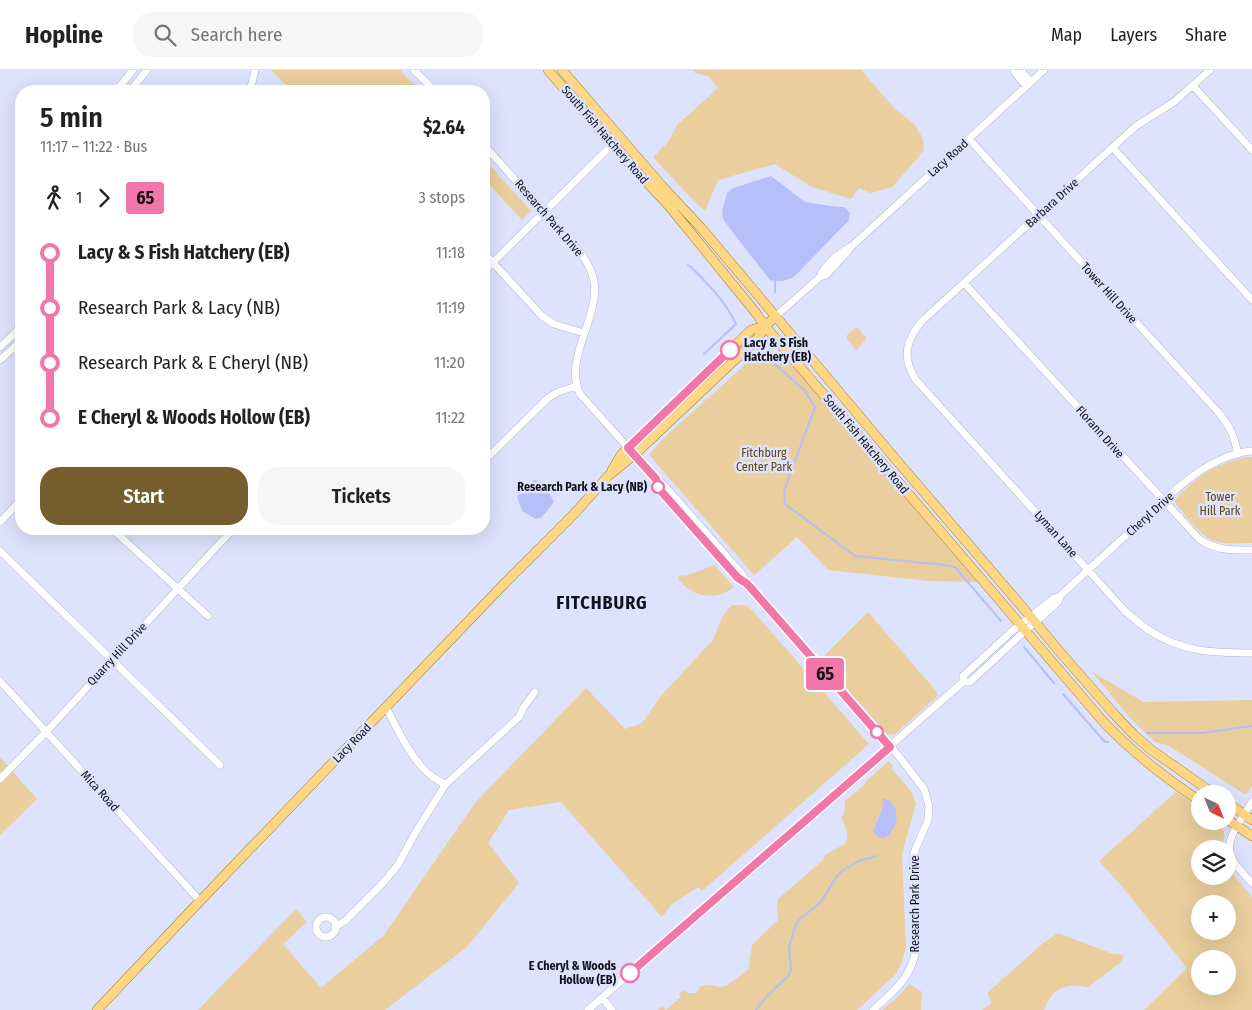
<!DOCTYPE html>
<meta charset="utf-8">
<style>
body{margin:0;font-family:"Fira Sans Condensed",sans-serif;background:#f6f6f6;color:#222;height:100vh;display:flex;flex-direction:column;font-size:19px;white-space:nowrap}
*{box-sizing:border-box;margin:0}
p{font-size:16px;color:#767676}
.icon{flex:none;width:28px;height:28px;fill:none;stroke:currentColor;stroke-width:2;stroke-linecap:round;stroke-linejoin:round}
.map{position:relative;flex:1;overflow:hidden}
.panel{position:absolute;left:15px;top:15px;width:475px;height:450px;display:flex;flex-direction:column;background:#fff;border-radius:20px;box-shadow:0 5px 20px #0002}
.panel>*{flex:none}
.badge{padding:0 10px;border-radius:4px;font-size:18px;line-height:32px}
.needle{width:32px;rotate:137deg}
.tools{position:absolute;left:1191px;top:715px;display:grid;gap:10px}
.tools a{display:grid;place-items:center;width:45px;height:45px;border-radius:50%;background:#fff;box-shadow:0 5px 20px #0002;font-size:25px}
.map>.badge{position:absolute;translate:-50% -50%;box-shadow:0 0 0 2px #fff}
.legs{display:flex;align-items:center;gap:8px;height:55px;padding:0 25px;font-size:16px}
.legs p{margin-inline-start:auto}
.head{display:flex;align-items:center;justify-content:space-between;height:85px;padding:0 25px}
h1{font-size:28px;font-weight:600;line-height:38px}
.cta{display:flex;gap:10px;margin-top:auto;padding:10px 25px}
.cta a{flex:1;height:58px;border-radius:20px;background:#765d2e;color:#fff;font-size:20px;font-weight:600;line-height:58px;text-align:center}
.cta a+a{background:#f6f6f6;color:#222}
ul{padding:0 25px;list-style:none}
li{display:flex;align-items:center;gap:18px;height:55px;font-size:19px}
li i{display:grid;place-items:center;width:8px;height:100%;margin:0 6px;background:currentColor}
li i::after{content:'';width:12px;height:12px;margin:-6px;border:4px solid;border-radius:50%;background:#fff}
li p{margin-inline-start:auto}
li:first-child i{background:linear-gradient(#0000 50%,currentColor 0)}
li:last-child i{background:linear-gradient(currentColor 50%,#0000 0)}
header{display:flex;align-items:center;gap:30px;box-sizing:border-box;height:70px;padding:0 25px;background:#fff;border-bottom:1px solid #e0e0e0}
header strong{font-size:24px}
nav{display:flex;gap:28px;margin-inline-start:auto;font-size:18px}
.search{width:350px;height:45px;background:#f6f6f6;display:flex;align-items:center;gap:12px;box-sizing:border-box;padding:0 18px;border-radius:20px;color:#767676;font-size:19px}
.map>svg:first-child{display:block}
</style>
<header>
<strong>Hopline</strong>
<div class="search"><svg class="icon" aria-label="search" viewBox="0 0 24 24"><circle cx="10" cy="10" r="6"/><path d="M15 15l6 6"/></svg>Search here</div>
<nav><a>Map</a><a>Layers</a><a>Share</a></nav>
</header>
<div class="map">
<svg width="1252" height="940" viewBox="0 0 1252 940">
<rect width="100%" height="100%" fill="#dde2fd"/>
<path fill="#eace9d" fill-rule="evenodd" d="M 271,0 L 400,0 L 421,21 L 292,21 Z
M 693,0 L 861,0 L 894,38 L 914,54 L 922,67 L 924,80 L 910,97 L 892,117 L 870,123 L 859,118 L 851,129 L 812,117 L 775,94 L 718,110 L 705,141 L 693,130 L 653,87 L 669,71 L 677,55 L 718,18 L 708,6 L 695,3 Z
M 484,89 L 531,141 L 522,150 L 484,109 Z
M 857,257 L 866,268 L 862,274 L 856,280 L 847,269 L 847,265 Z
M 762,279 L 783,284 L 977,512 L 929,511 L 828,500 L 797,467 L 754,505 L 649,385 L 663,369 Z
M 1246,387 L 1252,387 L 1252,473 C 1243,473 1233,474 1224,473 C 1203,472 1189,449 1176,434 L 1175,432 L 1176,429 C 1180,423 1185,419 1190,415 C 1207,400 1225,391 1246,387 Z
M 714,495 L 734,517 C 714,532 693,527 678,509 L 680,505 L 686,506 Z
M 733,535 L 746,535 L 754,542 L 869,674 L 702,821 L 698,817 L 671,835 L 662,847 L 561,732 L 509,740 L 488,773 L 519,813 L 467,877 L 385,940 L 198,940 L 296,839 L 307,852 L 283,874 L 321,918 L 384,865 L 475,733 L 586,618 L 625,659 L 642,653 L 661,626 L 712,571 C 720,557 720,545 733,535 Z
M 868,542 L 936,621 L 938,626 L 895,664 L 892,665 L 887,664 L 821,589 Z
M 1092,602 L 1144,632 L 1252,630 L 1252,716 L 1246,725 L 1169,676 L 1155,672 L 1132,650 Z
M 0,687 L 37,729 L 0,765 Z
M 889,691 L 893,696 L 892,699 L 911,721 L 916,734 L 902,784 L 906,877 L 903,889 L 896,904 L 857,940 L 658,940 L 662,936 L 666,940 L 681,927 L 679,924 L 683,920 L 689,923 L 696,923 L 701,916 L 708,915 L 720,917 L 726,916 L 745,902 L 749,898 L 752,875 L 778,850 C 778,843 776,836 778,829 L 822,791 L 826,784 L 845,774 L 847,769 L 847,761 L 841,747 L 844,745 L 845,731 L 864,715 L 867,710 ZM 883,736 L 893,762 L 881,768 L 876,751 L 880,743 Z
M 1176,722 L 1200,738 L 1200,751 L 1218,751 C 1226,761 1225,766 1222,777 L 1211,773 L 1207,775 L 1210,779 L 1200,779 L 1200,806 L 1228,806 L 1228,799 L 1252,827 L 1252,940 L 1144,940 L 1187,898 L 1121,815 L 1099,791 ZM 1200,834 L 1228,834 L 1228,861 L 1200,861 ZM 1200,889 L 1228,889 L 1228,916 L 1200,916 Z
M 1058,863 L 1113,884 L 1124,885 L 1121,892 L 1088,917 C 1066,913 1052,917 1044,940 L 982,940 L 992,933 L 987,923 L 1042,874 Z
M 909,914 L 922,922 L 921,940 L 882,940 L 900,925 Z"/>
<path fill="#b6bff9" d="M 771,106 L 805,132 L 830,136 L 844,137 L 850,143 L 849,150 L 795,206 C 787,211 779,212 770,210 L 731,160 L 723,149 L 722,141 L 727,123 L 733,118 Z
M 534,410 C 544,411 550,424 554,432 L 542,447 L 536,449 L 522,441 L 517,426 Z
M 883,728 C 912,737 888,785 873,762 C 875,754 878,749 881,741 C 883,737 883,733 883,728 Z"/>
<g fill="none" stroke-linecap="round" stroke-linejoin="round">
<path stroke="#b6bff9" stroke-width="2" d="M 688,195 L 691,197 C 708,214 726,232 736,254 L 704,284
M 775,222 L 775,211
M 764,282 L 770,290 L 804,320 L 815,337 L 784,421 L 785,434 L 855,486 L 936,494 L 955,497 L 1001,551
M 760,287 L 770,290
M 1024,577 L 1054,613
M 1063,624 L 1105,672 L 1108,672
M 1147,663 L 1202,663 L 1252,656
M 756,940 L 766,927 L 785,909 L 789,905 L 791,899 L 789,877 L 796,854 L 801,848 L 821,832 L 836,807 L 842,801 L 859,791 L 876,786"/>
<g stroke="#b1b6d0" stroke-width="8">
<path id="minor" d="M 414,0 L 435,21
M 1014,0 L 1016,4 L 1026,16
M 1020,0 L 1031,12
M 1210,0 L 1174,32 L 1136,56 L 922,251 C 905,271 902,288 916,310 L 1125,541 C 1132,547 1139,553 1147,559 C 1181,582 1212,583 1252,583
M 1193,16 L 1252,80
M 116,21 L 133,0
M 130,21 L 147,0
M 250,21 L 255,0
M 969,69 L 1219,343 C 1231,358 1234,366 1238,384
M 484,75 L 581,183 C 587,192 592,200 594,211 C 600,248 563,288 580,324 L 656,409 L 665,416 L 742,504 L 746,513 L 897,684 L 924,719 L 929,736 L 928,750 L 915,780 L 913,789 L 917,865 C 917,902 899,917 873,940
M 1113,78 L 1252,230
M 484,183 L 542,246 L 554,254 L 584,263
M 484,201 L 612,75
M 820,207 C 825,194 840,182 852,176 L 1044,0
M 964,213 L 1199,469 C 1217,481 1231,480 1252,480
M 776,246 L 820,207 L 826,205 L 849,180
M 0,277 L 13,265 L 21,256
M 0,290 L 21,271
M 484,391 L 548,328 L 558,322 L 576,316
M 656,409 L 660,420 L 738,508 L 746,513
M 0,452 L 21,430
M 112,459 L 208,546
M 0,481 L 220,695
M 0,611 L 200,831
M 963,612 L 963,606 L 1011,562 L 1054,528 L 1060,526 C 1084,503 1109,481 1133,459 C 1166,429 1205,385 1252,381
M 386,637 C 398,660 409,686 429,704 C 434,708 440,711 445,715
M 0,709 L 46,662 L 233,459
M 1252,732 C 1243,748 1222,770 1232,789 C 1237,798 1245,805 1252,813
M316 857a10 10 0 1 1 20 0a10 10 0 1 1-20 0Z
M 335,857 L 345,851 L 382,814 L 398,795 L 414,765 L 445,715 L 519,647 L 523,638 L 535,622
M 602,928 L 612,940
M 588,940 L 963,612 L 970,612 L 1025,561 L 1058,532 L 1060,526"/>
</g>
<g stroke="#ab802b" stroke-width="10">
<path id="major" d="M 548,0 L 612,75 L 669,136 L 756,243 L 765,256 L 1101,649 C 1130,681 1164,707 1200,731
M 562,0 L 662,116 L 703,160 L 898,392 L 1024,539 L 1059,581 L 1115,645 L 1134,665 L 1150,679 L 1214,724
M 612,400 L 621,385 L 628,378 L 751,260 L 765,256
M 1228,733 L 1252,750
M 1228,750 L 1252,766
M 97,940 L 200,831 L 502,516 L 574,444 L 608,406 L 634,385 L 758,268 L 765,256 L 776,246"/>
</g>
<use href="#minor" stroke="#fff" stroke-width="7"/>
<use href="#major" stroke="#fed785" stroke-width="9"/>
</g>
<g fill="none" stroke-linecap="round" stroke-linejoin="round">
<g stroke="#fff" stroke-width="11">
<path id="line-1" d="M 630,903 L 890,677 L 750,517 L 746,513 L 738,508 L 660,420 L 656,409 L 628,378 L 730,280"/>
</g>
<use href="#line-1" stroke="#f177aa" stroke-width="8"/>
</g>
<g fill="#fff" stroke="#f177aa" stroke-width="2.5">
<circle cx="730" cy="280" r="9"/>
<circle cx="658" cy="417" r="6"/>
<circle cx="877" cy="662" r="6"/>
<circle cx="630" cy="903" r="9"/>
</g>
<g text-anchor="middle" dominant-baseline="central" stroke-width="5" stroke-linejoin="round" paint-order="stroke">
<g font-size="12" fill="#11121b" stroke="#dde2fd">
<text transform="translate(605 65) rotate(49)">South Fish Hatchery Road</text>
<text transform="translate(948 88) rotate(-42)">Lacy Road</text>
<text transform="translate(1052 133) rotate(-42)">Barbara Drive</text>
<text transform="translate(549 148) rotate(49)">Research Park Drive</text>
<text transform="translate(1109 223) rotate(48)">Tower Hill Drive</text>
<text transform="translate(1100 362) rotate(48)">Florann Drive</text>
<text transform="translate(866 374) rotate(50)">South Fish Hatchery Road</text>
<text transform="translate(1150 444) rotate(-42)">Cheryl Drive</text>
<text transform="translate(1056 464) rotate(48)">Lyman Lane</text>
<text transform="translate(117 584) rotate(-47)">Quarry Hill Drive</text>
<text transform="translate(352 673) rotate(-46)">Lacy Road</text>
<text transform="translate(100 721) rotate(48)">Mica Road</text>
<text transform="translate(915 834) rotate(-90)">Research Park Drive</text>
</g>
<g font-size="12" font-weight="bold" fill="#11121b" stroke="#dde2fd" text-anchor="end">
<text x="744" y="273" text-anchor="start">Lacy &amp; S Fish<tspan x="744" dy="14">Hatchery (EB)</tspan></text>
<text x="647" y="417">Research Park &amp; Lacy (NB)</text>
<text x="616" y="896">E Cheryl &amp; Woods<tspan x="616" dy="14">Hollow (EB)</tspan></text>
</g>
<g font-size="12" fill="#63470c" stroke="#dde2fd">
<text x="764" y="383">Fitchburg<tspan x="764" dy="14">Center Park</tspan></text>
<text x="1220" y="427">Tower<tspan x="1220" dy="14">Hill Park</tspan></text>
</g>
<g font-size="18" font-weight="bold" letter-spacing="1" fill="#11121b" stroke="#dde2fd">
<text x="602" y="533">FITCHBURG</text>
</g>
</g>
</svg>
<div class="tools">
<a><svg class="needle" viewBox="-14 -14 28 28"><path d="M0-13l5 13h-10z" fill="#e53935"/><path d="M0 13l5-13h-10z" fill="#767676"/></svg></a>
<a><svg class="icon" aria-label="layers" viewBox="0 0 24 24"><path d="M12 4l9 5-9 5-9-5zM3 14l9 5 9-5"/></svg></a>
<a>+</a>
<a>−</a>
</div>
<b class="badge" style="left:825px;top:604px;background:#f177aa;color:#111">65</b>
<section class="panel">
<div class="head"><div><h1>5 min</h1><p>11:17 – 11:22 · Bus</p></div><b>$2.64</b></div>
<div class="legs"><svg class="icon" aria-label="walk" viewBox="0 0 24 24"><circle cx="13" cy="4" r="2"/><path d="M13 8l-2 6 4 7M11 14l-3 7M7 12l3-4h3l4 4"/></svg>1<svg class="icon" aria-label="forward" viewBox="0 0 24 24"><path d="M9 5l7 7-7 7"/></svg><b class="badge" style="background:#f177aa;color:#111">65</b><p>3 stops</p></div>
<ul>
<li><i style="color:#f177aa"></i><b>Lacy &amp; S Fish Hatchery (EB)</b><p>11:18</p></li>
<li><i style="color:#f177aa"></i><span>Research Park &amp; Lacy (NB)</span><p>11:19</p></li>
<li><i style="color:#f177aa"></i><span>Research Park &amp; E Cheryl (NB)</span><p>11:20</p></li>
<li><i style="color:#f177aa"></i><b>E Cheryl &amp; Woods Hollow (EB)</b><p>11:22</p></li>
</ul>
<div class="cta"><a>Start</a><a>Tickets</a></div>
</section>
</div>
